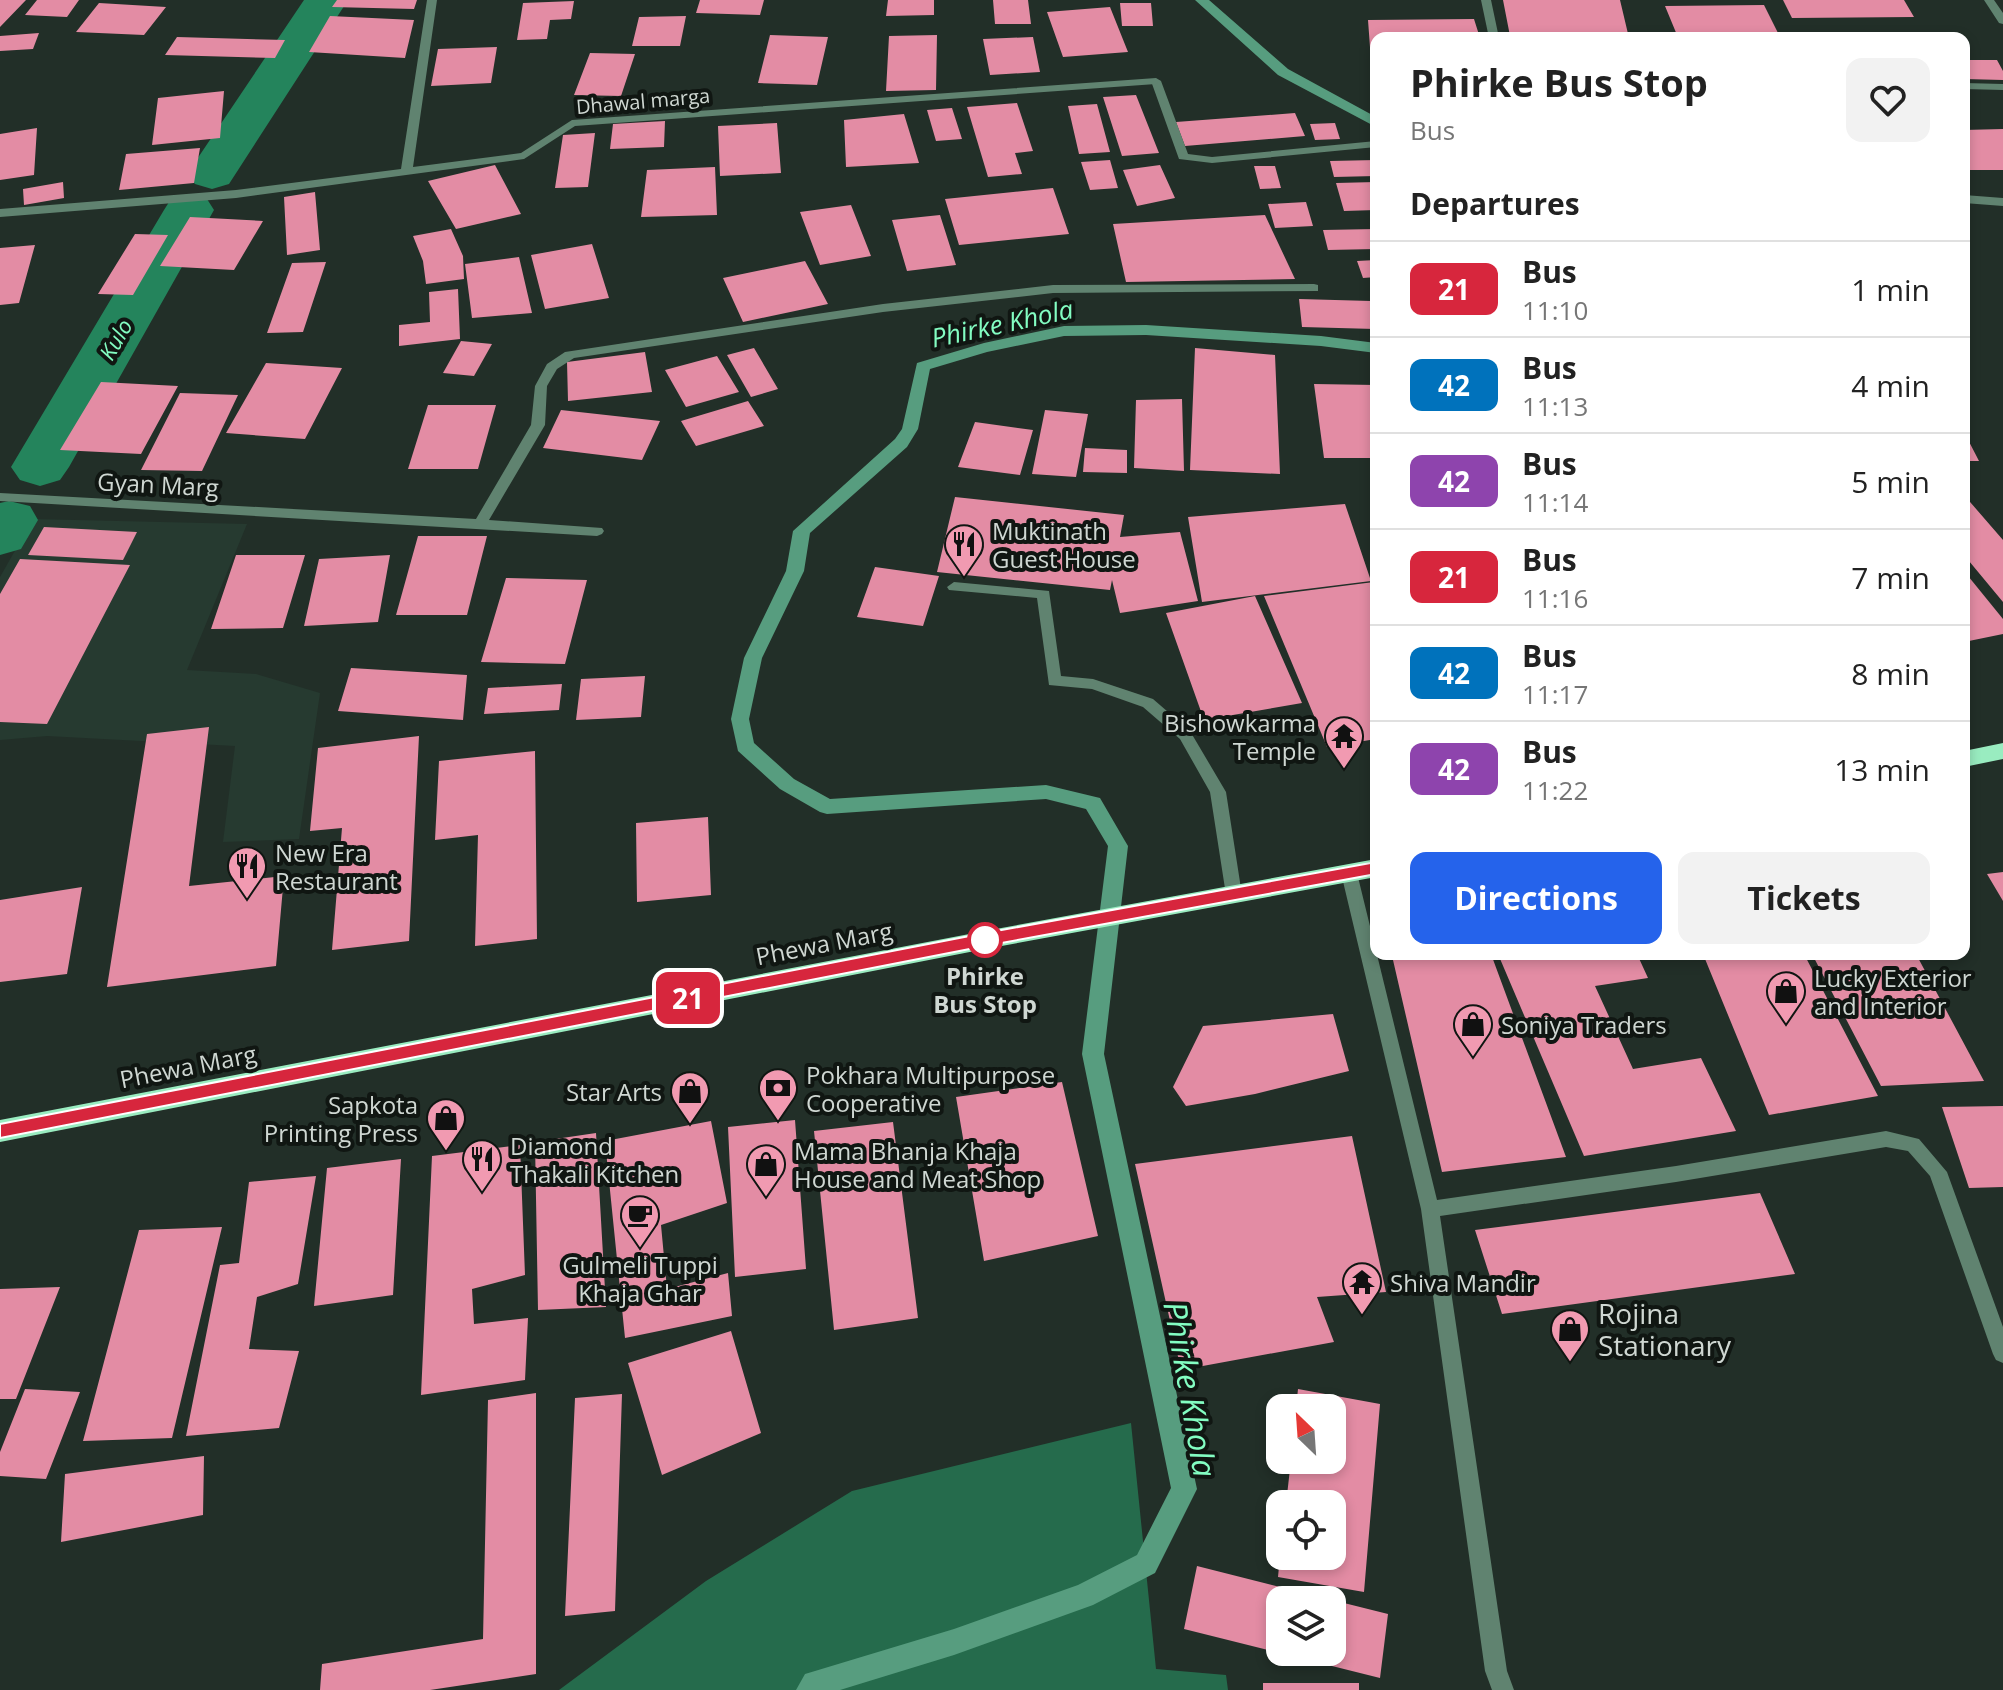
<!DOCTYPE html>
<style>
body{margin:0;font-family:"Open Sans",sans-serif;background:#f2f2f2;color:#222;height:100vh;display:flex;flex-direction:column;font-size:30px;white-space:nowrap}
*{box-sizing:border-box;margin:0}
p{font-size:26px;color:#767676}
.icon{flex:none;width:44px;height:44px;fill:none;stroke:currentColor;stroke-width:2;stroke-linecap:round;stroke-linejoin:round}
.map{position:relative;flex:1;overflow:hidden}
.panel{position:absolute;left:1370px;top:32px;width:600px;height:928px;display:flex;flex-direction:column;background:#fff;border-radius:16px;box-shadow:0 4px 12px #0003}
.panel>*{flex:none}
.badge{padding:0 16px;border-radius:12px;font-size:28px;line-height:52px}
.needle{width:52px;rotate:335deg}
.tools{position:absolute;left:1266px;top:1394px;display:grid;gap:16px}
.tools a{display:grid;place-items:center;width:80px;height:80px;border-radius:16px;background:#fff;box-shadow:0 4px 12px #0003;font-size:40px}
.map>.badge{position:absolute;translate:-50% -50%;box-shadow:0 0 0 4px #fff}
h2{padding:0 40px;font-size:30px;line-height:72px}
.round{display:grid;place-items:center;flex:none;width:84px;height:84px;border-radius:16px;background:#f2f2f2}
.summary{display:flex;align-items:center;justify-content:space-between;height:136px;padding:0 40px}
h1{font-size:38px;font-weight:700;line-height:60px}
.cta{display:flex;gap:16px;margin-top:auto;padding:16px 40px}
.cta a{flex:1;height:92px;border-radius:16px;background:#2563eb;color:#fff;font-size:32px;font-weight:700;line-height:92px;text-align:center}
.cta a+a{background:#f2f2f2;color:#222}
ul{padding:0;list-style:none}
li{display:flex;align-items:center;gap:24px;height:96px;padding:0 40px;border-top:2px solid #e0e0e0}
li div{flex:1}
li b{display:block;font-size:30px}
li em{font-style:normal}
li .badge{min-width:88px;font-weight:700;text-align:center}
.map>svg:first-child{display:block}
</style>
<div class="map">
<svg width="2003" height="1690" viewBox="0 0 2003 1690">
<rect width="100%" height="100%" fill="#222f28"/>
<path fill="#263a30" d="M 33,519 L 247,524 L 187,670 L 256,674 L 320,693 L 299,839 L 223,842 L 235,746 L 47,736 L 0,740 L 0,577 Z"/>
<path fill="#256b4c" d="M 1131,1423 L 1156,1669 L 1226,1675 L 1228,1690 L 559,1690 L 706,1581 L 852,1491 Z"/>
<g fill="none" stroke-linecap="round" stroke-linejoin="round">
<path fill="#579d7f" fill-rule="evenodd" d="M 1195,0 L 1209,0 L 1288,69 L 1376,117 L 1376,127 L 1278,75 Z
M 1146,325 L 1321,336 L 1376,343 L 1376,353 L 1321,346 L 1146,335 L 1064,336 L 987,352 L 930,369 L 918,429 L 907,447 L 810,533 L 804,571 L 762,658 L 749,719 L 754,743 L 794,779 L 830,799 L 1046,785 L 1100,798 L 1125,841 L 1128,846 L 1104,1054 L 1197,1489 L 1155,1573 L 1093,1605 L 954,1655 L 840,1690 L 796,1690 L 805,1674 L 815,1671 L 954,1629 L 1078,1585 L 1137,1555 L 1171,1488 L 1082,1054 L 1108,846 L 1086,809 L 1046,799 L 827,814 L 820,812 L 780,789 L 738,751 L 731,719 L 744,658 L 786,571 L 793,531 L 895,439 L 902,429 L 917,363 L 984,343 L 1064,326 Z"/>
<path fill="#24845c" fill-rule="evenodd" d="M 304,0 L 348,0 L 229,184 L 212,189 L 195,184 L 187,174 Z
M 189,195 L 207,199 L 214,210 L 69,467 L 60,480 L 40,486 L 20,480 L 11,467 L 164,210 L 171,199 Z
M 9,501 L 30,506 L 38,520 L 21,549 L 0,555 L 0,503 Z"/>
</g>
<path fill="#e38ca4" d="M 0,0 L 26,0 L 0,27 Z
M 37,0 L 79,0 L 67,17 L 25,15 Z
M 337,0 L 417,0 L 414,9 L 332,7 Z
M 700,0 L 764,0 L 760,15 L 696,13 Z
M 888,0 L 934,0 L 934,15 L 886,16 Z
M 993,0 L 1028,0 L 1031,24 L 995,24 Z
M 1503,0 L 1620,0 L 1629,38 L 1510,36 Z
M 1783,0 L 1904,0 L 1914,17 L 1792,18 Z
M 574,1 L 571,19 L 550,20 L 547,39 L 517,40 L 523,3 Z
M 99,3 L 166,7 L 144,35 L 76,32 Z
M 1120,3 L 1151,3 L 1153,26 L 1122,26 Z
M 1764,5 L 1779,35 L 1677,35 L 1665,6 Z
M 1110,7 L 1128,52 L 1063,57 L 1047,12 Z
M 330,16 L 414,20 L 405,58 L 309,52 Z
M 686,16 L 680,46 L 632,46 L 639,17 Z
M 1474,19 L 1480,38 L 1376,38 L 1376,88 L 1373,88 L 1368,20 Z
M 39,33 L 33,49 L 0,51 L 0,36 Z
M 770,35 L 828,37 L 817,85 L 758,83 Z
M 937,35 L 936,90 L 886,91 L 889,36 Z
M 177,37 L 285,40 L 275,58 L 165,55 Z
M 1033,37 L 1040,72 L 990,75 L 983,39 Z
M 497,47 L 491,83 L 431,86 L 438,49 Z
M 590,53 L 635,54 L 621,96 L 574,95 Z
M 1964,60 L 1997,60 L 2003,71 L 2003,80 L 1964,79 Z
M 224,91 L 220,138 L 152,145 L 158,98 Z
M 1136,95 L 1159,153 L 1122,156 L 1103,97 Z
M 1017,103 L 1033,151 L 1015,153 L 1022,174 L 988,177 L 967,107 Z
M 1097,104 L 1110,152 L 1079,154 L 1068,106 Z
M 952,108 L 962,139 L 936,141 L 927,110 Z
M 1295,113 L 1305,136 L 1185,146 L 1176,122 Z
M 904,114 L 919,163 L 846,167 L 844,120 Z
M 665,121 L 664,147 L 610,149 L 613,124 Z
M 777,123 L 781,173 L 720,176 L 718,126 Z
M 1335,123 L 1340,139 L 1315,140 L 1310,124 Z
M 37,128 L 34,175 L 0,180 L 0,134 Z
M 2003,129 L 2003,170 L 1964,170 L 1964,130 Z
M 595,133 L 588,187 L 555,188 L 563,135 Z
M 200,148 L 194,183 L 119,190 L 126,154 Z
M 1110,160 L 1118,188 L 1090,190 L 1081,162 Z
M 1376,160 L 1376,176 L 1334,177 L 1330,161 Z
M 495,165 L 521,214 L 456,229 L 428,181 Z
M 1160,165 L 1175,198 L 1137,206 L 1123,170 Z
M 1254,166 L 1275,166 L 1281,188 L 1260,189 Z
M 715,167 L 717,215 L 641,217 L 647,170 Z
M 63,182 L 64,198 L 24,205 L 23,189 Z
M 1376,182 L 1376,210 L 1344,211 L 1336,183 Z
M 1053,188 L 1069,234 L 959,245 L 945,199 Z
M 315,192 L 320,250 L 287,255 L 284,197 Z
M 1306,202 L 1313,226 L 1275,228 L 1268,204 Z
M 851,205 L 871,256 L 820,265 L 800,212 Z
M 940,215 L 956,265 L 907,271 L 892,220 Z
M 1265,215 L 1295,279 L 1126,282 L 1113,224 Z
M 190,217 L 263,221 L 234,270 L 160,266 Z
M 451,229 L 463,256 L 464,279 L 426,284 L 423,261 L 413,236 Z
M 1376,229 L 1376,249 L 1328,250 L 1323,230 Z
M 135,234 L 168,235 L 133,295 L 98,294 Z
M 592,244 L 609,298 L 545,309 L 531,255 Z
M 35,245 L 19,303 L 0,305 L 0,248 Z
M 519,257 L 532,313 L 472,318 L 465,264 Z
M 1376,260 L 1376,277 L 1363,278 L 1357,261 Z
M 805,261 L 828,304 L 743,322 L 723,278 Z
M 326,262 L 303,332 L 267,333 L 292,263 Z
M 458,289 L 460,339 L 399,346 L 399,325 L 430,322 L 429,292 Z
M 1299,299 L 1371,301 L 1375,329 L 1302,327 Z
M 461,341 L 492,344 L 474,376 L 443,373 Z
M 754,348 L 778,389 L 751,397 L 727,355 Z
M 1195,348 L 1275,355 L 1280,474 L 1190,470 Z
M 645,352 L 652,392 L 568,401 L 567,362 Z
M 717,356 L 739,392 L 686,407 L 665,370 Z
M 266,363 L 342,368 L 305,439 L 226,433 Z
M 101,382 L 178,386 L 141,454 L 60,450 Z
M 1314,384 L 1376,385 L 1376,458 L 1324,458 Z
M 180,393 L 238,395 L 202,471 L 141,470 Z
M 1182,399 L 1184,471 L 1134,468 L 1136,400 Z
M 748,401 L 764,426 L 696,446 L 681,421 Z
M 428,405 L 496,405 L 478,469 L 408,469 Z
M 561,410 L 660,421 L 642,460 L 543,448 Z
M 1045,410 L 1088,414 L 1076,477 L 1032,474 Z
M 975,422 L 1033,430 L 1020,475 L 958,467 Z
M 1964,432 L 1979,461 L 1964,461 Z
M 1085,448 L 1127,450 L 1127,473 L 1083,472 Z
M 1964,495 L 2003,540 L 2003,602 L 1964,555 Z
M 955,497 L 1124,515 L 1120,537 L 1180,532 L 1198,601 L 1120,613 L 1112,580 L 1110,590 L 937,572 Z
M 1345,504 L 1371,581 L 1202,602 L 1188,517 Z
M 44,527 L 137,532 L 123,560 L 28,555 Z
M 418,536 L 487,536 L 467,615 L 396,615 Z
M 236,555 L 305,555 L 283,628 L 211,629 Z
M 390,555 L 378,622 L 304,626 L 319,559 Z
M 20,559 L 130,565 L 47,724 L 0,722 L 0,594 Z
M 875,567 L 939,576 L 923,626 L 857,617 Z
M 1964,571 L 2003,619 L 2003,634 L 1964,642 Z
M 506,578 L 587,580 L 565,664 L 481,662 Z
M 1374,582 L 1376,739 L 1327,747 L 1264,596 Z
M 1255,596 L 1302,703 L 1204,720 L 1166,613 Z
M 351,668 L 467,675 L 463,720 L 338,711 Z
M 645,676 L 641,717 L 576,720 L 581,679 Z
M 562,684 L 559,710 L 484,714 L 488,688 Z
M 209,727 L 189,886 L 284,876 L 276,966 L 107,987 L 147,734 Z
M 419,736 L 409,941 L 332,950 L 342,828 L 310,831 L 318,748 Z
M 535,751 L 537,939 L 475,946 L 478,835 L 435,840 L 439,761 Z
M 708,817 L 711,895 L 637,902 L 636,823 Z
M 2003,872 L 2003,901 L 1987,874 Z
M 82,887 L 67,974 L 0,982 L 0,900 Z
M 1429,954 L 1491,954 L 1566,1157 L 1442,1172 L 1393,960 Z
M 1498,954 L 1637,954 L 1648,978 L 1595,986 L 1633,1069 L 1701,1058 L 1736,1131 L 1584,1156 Z
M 1703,954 L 1804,954 L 1878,1096 L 1769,1115 Z
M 1812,954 L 1916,954 L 1984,1081 L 1881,1086 Z
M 1333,1014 L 1349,1071 L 1255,1094 L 1186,1106 L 1173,1087 L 1203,1026 Z
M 1062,1082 L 1098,1236 L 984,1261 L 956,1097 Z
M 2003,1106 L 2003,1187 L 1969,1188 L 1942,1107 Z
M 795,1120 L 806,1269 L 735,1277 L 728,1127 Z
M 711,1121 L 727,1203 L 661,1225 L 667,1289 L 728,1273 L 732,1316 L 625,1338 L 605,1141 Z
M 893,1122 L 918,1318 L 834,1330 L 814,1131 Z
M 596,1133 L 606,1307 L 538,1310 L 535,1142 Z
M 1352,1136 L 1386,1292 L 1317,1297 L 1334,1342 L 1181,1370 L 1135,1164 Z
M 520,1145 L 525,1275 L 472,1289 L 474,1324 L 528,1318 L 525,1380 L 421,1395 L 432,1156 Z
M 401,1159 L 393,1295 L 314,1306 L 327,1168 Z
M 316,1176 L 298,1284 L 257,1297 L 249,1349 L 299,1351 L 279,1428 L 186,1436 L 220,1265 L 239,1263 L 249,1182 Z
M 1760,1193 L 1795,1274 L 1502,1314 L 1475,1230 Z
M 222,1227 L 172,1438 L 83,1441 L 139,1230 Z
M 60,1287 L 16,1399 L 0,1399 L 0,1289 Z
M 731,1331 L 761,1433 L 662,1475 L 628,1363 Z
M 25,1389 L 80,1392 L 46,1479 L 0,1476 L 0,1452 Z
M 1298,1389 L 1380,1404 L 1364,1592 L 1278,1577 L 1280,1556 L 1332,1556 L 1332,1504 L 1286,1504 L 1291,1460 L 1332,1460 L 1332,1408 L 1296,1408 Z
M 536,1393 L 536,1674 L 430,1690 L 320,1690 L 322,1664 L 483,1639 L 488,1400 Z
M 622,1394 L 615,1611 L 565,1616 L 575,1398 Z
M 204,1456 L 203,1515 L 61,1542 L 65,1474 Z
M 1197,1566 L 1328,1599 L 1328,1600 L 1280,1600 L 1280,1653 L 1184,1629 Z
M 1332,1600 L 1388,1614 L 1380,1678 L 1280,1653 L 1332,1652 Z
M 1263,1683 L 1359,1683 L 1359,1690 L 1263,1690 Z"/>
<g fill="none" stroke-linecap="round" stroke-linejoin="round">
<path fill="#608370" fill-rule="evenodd" d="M 1152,79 L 1161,81 L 1188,154 L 1212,157 L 1376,141 L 1376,147 L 1212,163 L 1179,159 L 1151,81 Z
M 954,582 L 1049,591 L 1061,676 L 1093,679 L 1153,699 L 1190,731 L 1226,792 L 1242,895 L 1240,900 L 1228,900 L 1226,895 L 1210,792 L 1180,739 L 1143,707 L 1092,689 L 1049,685 L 1037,598 L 949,590 L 947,587 Z"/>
<path fill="#608370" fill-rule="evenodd" d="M 427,0 L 437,0 L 413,167 L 521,153 L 572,120 L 1156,78 L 1161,81 L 1156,84 L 575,126 L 524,159 L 236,198 L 0,217 L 0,209 L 236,190 L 401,169 Z
M 1481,0 L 1491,0 L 1499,38 L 1489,38 Z
M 1984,0 L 1994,0 L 2003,13 L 2003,24 L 1999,23 Z
M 1964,83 L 2003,84 L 2003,90 L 1964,89 Z
M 1964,195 L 2003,198 L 2003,206 L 1964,203 Z
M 1314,284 L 1318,285 L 1318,291 L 1053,293 L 883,312 L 574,358 L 557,369 L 547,386 L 545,425 L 489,520 L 602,528 L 604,531 L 602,534 L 597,536 L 0,501 L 0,493 L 476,519 L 531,425 L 535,386 L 547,364 L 565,352 L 883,304 L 1053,285 Z
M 1349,867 L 1355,869 L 1357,873 L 1437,1200 L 1676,1166 L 1886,1131 L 1919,1139 L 1947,1172 L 2003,1327 L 2003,1363 L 1996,1360 L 1993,1354 L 1930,1176 L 1908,1151 L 1886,1147 L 1676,1182 L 1440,1216 L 1507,1671 L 1514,1690 L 1492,1690 L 1485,1671 L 1421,1209 L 1341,873 L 1343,869 Z"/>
<path fill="#99ecc0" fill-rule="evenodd" d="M 2003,743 L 2003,759 L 1964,767 L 1964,751 Z
M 1376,859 L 1376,877 L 985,949 L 0,1142 L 0,1120 L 985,931 Z"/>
</g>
<path fill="#d7263d" stroke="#fff" stroke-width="2" d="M 1376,862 L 1384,868 L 1376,874 L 985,946 L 0,1138 L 0,1124 L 985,933 Z"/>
<defs>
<g id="restaurant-pin" transform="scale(2)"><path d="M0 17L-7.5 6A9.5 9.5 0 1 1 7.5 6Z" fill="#f19ab1" stroke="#101612"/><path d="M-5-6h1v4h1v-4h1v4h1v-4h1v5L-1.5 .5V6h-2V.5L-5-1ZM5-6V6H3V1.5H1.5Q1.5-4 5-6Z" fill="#111"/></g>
<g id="temple-pin" transform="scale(2)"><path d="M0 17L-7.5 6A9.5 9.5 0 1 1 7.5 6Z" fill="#f19ab1" stroke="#101612"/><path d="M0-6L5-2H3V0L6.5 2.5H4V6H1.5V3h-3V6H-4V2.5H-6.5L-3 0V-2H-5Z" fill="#111"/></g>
<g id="shop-pin" transform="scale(2)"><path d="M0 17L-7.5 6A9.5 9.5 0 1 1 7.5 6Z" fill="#f19ab1" stroke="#101612"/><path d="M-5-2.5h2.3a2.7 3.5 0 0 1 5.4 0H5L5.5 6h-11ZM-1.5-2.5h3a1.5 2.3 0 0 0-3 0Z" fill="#111"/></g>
<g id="bank-pin" transform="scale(2)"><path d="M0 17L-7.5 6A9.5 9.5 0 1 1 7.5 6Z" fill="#f19ab1" stroke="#101612"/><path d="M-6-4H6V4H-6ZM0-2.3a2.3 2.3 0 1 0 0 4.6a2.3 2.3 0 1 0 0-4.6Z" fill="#111"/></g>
<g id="cafe-pin" transform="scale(2)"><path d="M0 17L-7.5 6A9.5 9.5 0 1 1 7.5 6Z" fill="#f19ab1" stroke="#101612"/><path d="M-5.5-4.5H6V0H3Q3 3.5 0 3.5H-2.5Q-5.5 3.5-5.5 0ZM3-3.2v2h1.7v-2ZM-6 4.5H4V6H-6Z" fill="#111"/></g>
</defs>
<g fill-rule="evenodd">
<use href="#restaurant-pin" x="964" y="544"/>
<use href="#temple-pin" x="1344" y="736"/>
<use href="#restaurant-pin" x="247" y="866"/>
<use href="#shop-pin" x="1786" y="991"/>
<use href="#shop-pin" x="1473" y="1024"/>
<use href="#bank-pin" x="778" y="1088"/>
<use href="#shop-pin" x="690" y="1091"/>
<use href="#shop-pin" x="446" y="1118"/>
<use href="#restaurant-pin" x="482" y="1159"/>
<use href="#shop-pin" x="766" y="1164"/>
<use href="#cafe-pin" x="640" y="1215"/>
<use href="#temple-pin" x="1362" y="1282"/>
<use href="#shop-pin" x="1570" y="1329"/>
</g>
<circle fill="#fff" stroke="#d7263d" stroke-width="4" cx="985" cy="940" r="16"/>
<g text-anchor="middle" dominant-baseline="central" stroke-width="8" stroke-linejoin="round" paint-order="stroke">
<g font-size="20" fill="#cfd7d2" stroke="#101612">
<text transform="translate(643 101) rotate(-5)">Dhawal marga</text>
</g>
<g font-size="22" font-style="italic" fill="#83fdc2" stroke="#101612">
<text transform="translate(115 339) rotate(-60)">Kulo</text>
</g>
<g font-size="24" fill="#cfd7d2" stroke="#101612">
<text transform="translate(158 484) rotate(3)">Gyan Marg</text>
<text transform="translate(824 943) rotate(-11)">Phewa Marg</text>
<text transform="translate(188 1066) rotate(-11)">Phewa Marg</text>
</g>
<g font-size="24" fill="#cfd7d2" stroke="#101612" text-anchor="start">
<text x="992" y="530">Muktinath<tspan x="992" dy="28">Guest House</tspan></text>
<text x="1316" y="722" text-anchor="end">Bishowkarma<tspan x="1316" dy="28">Temple</tspan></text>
<text x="275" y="852">New Era<tspan x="275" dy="28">Restaurant</tspan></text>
<text x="1814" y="977">Lucky Exterior<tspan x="1814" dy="28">and Interior</tspan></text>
<text x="1501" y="1024">Soniya Traders</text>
<text x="806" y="1074">Pokhara Multipurpose<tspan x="806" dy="28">Cooperative</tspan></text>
<text x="662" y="1091" text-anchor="end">Star Arts</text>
<text x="418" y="1104" text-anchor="end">Sapkota<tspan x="418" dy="28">Printing Press</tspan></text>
<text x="510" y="1145">Diamond<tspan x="510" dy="28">Thakali Kitchen</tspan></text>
<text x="794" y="1150">Mama Bhanja Khaja<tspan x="794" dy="28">House and Meat Shop</tspan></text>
<text x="640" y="1264" text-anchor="middle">Gulmeli Tuppi<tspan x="640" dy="28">Khaja Ghar</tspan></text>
<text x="1390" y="1282">Shiva Mandir</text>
</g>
<g font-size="24" font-weight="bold" fill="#cfd7d2" stroke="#101612">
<text x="985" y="975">Phirke<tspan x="985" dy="28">Bus Stop</tspan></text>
</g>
<g font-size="26" font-style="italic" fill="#83fdc2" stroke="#101612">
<text transform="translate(1002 323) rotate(-12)">Phirke Khola</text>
</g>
<g font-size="28" fill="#cfd7d2" stroke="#101612" text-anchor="start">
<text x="1598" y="1313">Rojina<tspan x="1598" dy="32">Stationary</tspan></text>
</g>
<g font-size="32" font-style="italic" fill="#83fdc2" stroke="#101612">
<text transform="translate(1191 1389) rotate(80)">Phirke Khola</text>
</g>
</g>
</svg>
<div class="tools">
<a><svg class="needle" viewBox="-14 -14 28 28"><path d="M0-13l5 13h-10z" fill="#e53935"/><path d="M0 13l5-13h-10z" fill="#767676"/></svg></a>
<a><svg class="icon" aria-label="locate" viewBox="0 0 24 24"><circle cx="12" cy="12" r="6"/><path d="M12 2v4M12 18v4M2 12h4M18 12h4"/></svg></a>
<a><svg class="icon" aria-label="layers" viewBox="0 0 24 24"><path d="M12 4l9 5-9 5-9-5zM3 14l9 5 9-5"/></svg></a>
</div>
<b class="badge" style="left:688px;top:998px;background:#d7263d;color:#fff">21</b>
<section class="panel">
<div class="summary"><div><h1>Phirke Bus Stop</h1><p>Bus</p></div><a class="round"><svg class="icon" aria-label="heart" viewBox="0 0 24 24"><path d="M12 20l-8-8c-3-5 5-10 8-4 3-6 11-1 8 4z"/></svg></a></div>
<h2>Departures</h2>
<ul>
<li><span class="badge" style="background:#d7263d;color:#fff">21</span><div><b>Bus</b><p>11:10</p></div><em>1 min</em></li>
<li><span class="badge" style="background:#0072bc;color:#fff">42</span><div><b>Bus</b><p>11:13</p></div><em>4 min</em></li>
<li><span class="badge" style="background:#8e44ad;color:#fff">42</span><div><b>Bus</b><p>11:14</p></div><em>5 min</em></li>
<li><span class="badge" style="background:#d7263d;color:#fff">21</span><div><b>Bus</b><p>11:16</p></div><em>7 min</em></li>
<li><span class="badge" style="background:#0072bc;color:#fff">42</span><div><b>Bus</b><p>11:17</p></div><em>8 min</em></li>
<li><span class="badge" style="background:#8e44ad;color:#fff">42</span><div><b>Bus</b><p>11:22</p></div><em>13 min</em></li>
</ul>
<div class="cta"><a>Directions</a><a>Tickets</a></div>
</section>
</div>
